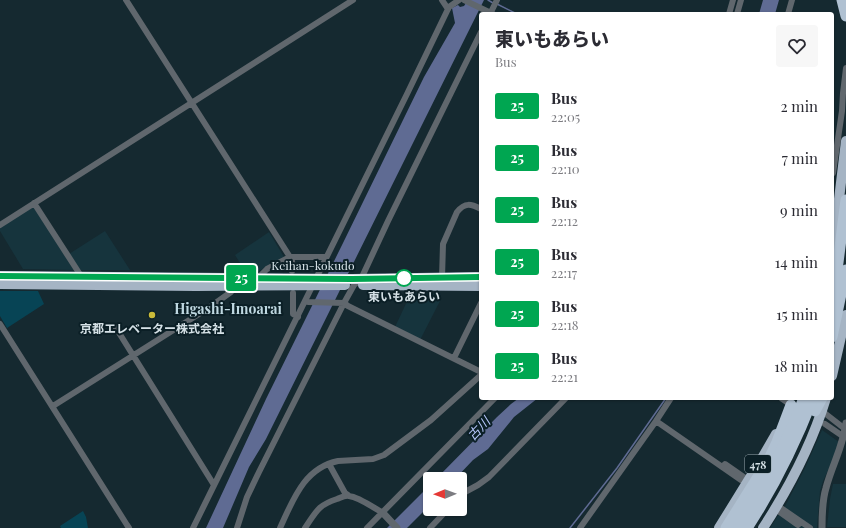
<!DOCTYPE html>
<meta charset="utf-8">
<style>
body{margin:0;font-family:"Playfair Display","Noto Sans JP",serif;background:#f7f7f7;color:#2b2b33;height:100vh;display:flex;flex-direction:column;font-size:15px;white-space:nowrap}
*{box-sizing:border-box;margin:0}
p{font-size:13px;color:#7c7c81}
.icon{flex:none;width:22px;height:22px;fill:none;stroke:currentColor;stroke-width:2;stroke-linecap:round;stroke-linejoin:round}
.map{position:relative;flex:1;overflow:hidden}
.panel{position:absolute;left:479px;top:12px;width:355px;height:388px;display:flex;flex-direction:column;background:#fff;border-radius:4px;box-shadow:0 1px 3px #0004}
.panel>*{flex:none}
.badge{padding:0 8px;border-radius:3px;font-size:14px;line-height:26px}
.needle{width:26px;rotate:269deg}
.controls{position:absolute;left:423px;top:472px;display:grid;gap:8px}
.controls a{display:grid;place-items:center;width:44px;height:44px;border-radius:4px;background:#fff;box-shadow:0 1px 3px #0004;font-size:20px}
.map>.badge{position:absolute;translate:-50% -50%;box-shadow:0 0 0 2px #fff}
.round{display:grid;place-items:center;flex:none;width:42px;height:42px;border-radius:4px;background:#f7f7f7}
.headline{display:flex;align-items:center;justify-content:space-between;height:68px;padding:0 16px}
h1{font-size:19px;font-weight:800;line-height:30px}
ul{padding:0;list-style:none}
li{display:flex;align-items:center;gap:12px;height:52px;padding:0 16px}
li div{flex:1}
li b{display:block;font-size:15px}
li em{font-style:normal}
li .badge{min-width:44px;font-weight:700;text-align:center}
.map>svg:first-child{display:block}
</style>
<div class="map">
<svg width="846" height="528" viewBox="0 0 846 528">
<rect width="100%" height="100%" fill="#152930"/>
<path fill="#16343d" d="M 33,206 L 74,270 L 23,269 L 0,231 L 0,227 Z
M 105,231 L 130,270 L 79,270 L 69,254 Z
M 269,232 L 284,257 L 259,271 L 245,271 L 235,255 Z
M 411,293 L 441,294 L 439,297 L 441,299 L 420,340 L 395,327 Z
M 822,430 L 839,442 L 834,458 L 823,481 L 820,491 L 817,528 L 812,528 L 784,508 L 805,468 Z
M 833,484 L 846,484 L 846,527 L 827,527 L 830,499 Z
M 779,514 L 799,528 L 801,525 L 806,528 L 770,528 Z"/>
<path fill="#074455" d="M 0,291 L 38,291 L 44,304 L 7,328 L 0,316 Z
M 83,511 L 86,517 L 88,528 L 61,528 L 60,526 Z"/>
<path fill="#5f6b93" d="M 468,0 L 484,0 L 266,439 L 249,467 L 223,528 L 206,528 L 266,399 L 343,243 L 424,77 L 455,23 L 452,8 L 458,5 L 460,7 L 464,6 Z
M 763,0 L 779,0 L 775,14 L 759,14 Z
M 519,398 L 538,398 L 514,417 L 488,449 L 473,460 L 455,479 L 436,479 L 497,417 L 511,404 Z
M 430,485 L 430,505 L 407,528 L 387,528 Z"/>
<g fill="none" stroke-linecap="round" stroke-linejoin="round">
<path stroke="#5f6b93" stroke-width="1.5" d="M 488,0 L 493,3
M 497,4 L 517,14
M 570,528 L 617,468 L 666,398"/>
<path stroke="#60676d" stroke-width="6" d="M 126,0 L 290,257 L 292,261 L 292,271
M 442,0 L 448,9
M 464,0 L 493,14
M 490,14 L 497,0
M 729,14 L 733,0
M 737,14 L 741,0
M 788,14 L 792,0
M 833,173 L 842,111 L 843,93 L 846,68
M 34,203 L 81,276
M 0,225 L 353,0
M 258,278 L 267,269 L 290,257 L 326,257
M 442,278 L 443,244 L 457,212 C 465,202 471,204 481,209
M 293,293 L 293,314 L 298,317
M 305,301 L 308,302 L 344,303 L 348,306 L 481,372
M 0,324 L 127,525 L 129,528
M 116,328 L 214,485
M 454,358 L 481,303
M 671,398 L 656,421 L 741,480
M 781,398 L 791,405
M 53,406 L 210,307 L 231,292 L 231,286
M 822,411 L 845,429
M 825,424 L 844,437
M 329,464 L 345,493 L 348,495
M 722,467 L 725,464 L 748,480
M 460,497 L 465,492 L 478,485 L 489,477 L 566,398
M 781,508 L 810,528
M 777,510 L 798,525 L 801,522
M 193,528 L 407,94 L 448,9 L 449,7 L 459,0
M 237,528 L 247,497 L 259,472 L 344,303 L 354,285 L 361,279 L 388,221 L 481,32
M 280,528 C 293,500 304,468 338,461 L 373,459 L 384,455 L 431,420 L 481,375
M 305,528 C 316,512 318,505 337,499 C 340,498 345,495 349,496 C 359,497 374,508 383,513
M 367,528 L 495,398
M 430,528 L 448,509
M 580,528 L 656,421"/>
<path stroke="#60676d" stroke-width="7" d="M 383,513 L 397,528
M 822,528 C 822,515 822,501 826,488 C 832,465 843,447 846,423"/>
<path stroke="#a5b4c4" stroke-width="10" d="M 832,257 L 846,141
M 0,276 L 352,279 L 481,277
M 0,284 L 196,286 L 345,285
M 363,285 L 481,286
M 832,376 L 846,315
M 719,528 L 761,460 L 776,434
M 763,528 C 789,488 812,444 826,398"/>
<path stroke="#b0c1d2" stroke-width="11" d="M 842,0 L 846,16
M 815,411 L 822,398
M 768,461 L 777,442 L 791,405"/>
<path stroke="#b0c1d2" stroke-width="11" d="M 836,278 L 846,200
M 832,297 L 837,272
M 832,337 L 846,270
M 726,528 L 768,461
M 736,528 C 763,487 787,444 804,398
M 747,528 C 774,487 795,444 813,398"/>
</g>
<g fill="none" stroke-linecap="round" stroke-linejoin="round">
<g stroke="#fff" stroke-width="9">
<path id="line" d="M 0,276 L 352,279 L 481,277"/>
</g>
<use href="#line" stroke="#00a651" stroke-width="6"/>
</g>
<circle fill="#fff" stroke="#00a651" stroke-width="2" cx="404" cy="278" r="8"/>
<circle fill="#caba39" stroke="#0b1f26" stroke-width="1.5" cx="152" cy="315" r="4"/>
<g text-anchor="middle" dominant-baseline="central" stroke-width="4" stroke-linejoin="round" paint-order="stroke">
<rect fill="#0b1f26" stroke="#98a7ac" stroke-width="1" x="745" y="455" width="26" height="18" rx="3"/>
<g font-size="11" font-weight="bold" fill="#d5e1e6">
<text x="758" y="464">478</text>
</g>
<g font-size="12" fill="#d5e1e6" stroke="#0b1f26">
<text x="313" y="265">Keihan-kokudo</text>
</g>
<g font-size="12" font-weight="bold" fill="#d5e1e6" stroke="#0b1f26">
<text x="404" y="296">東いもあらい</text>
</g>
<g font-size="12" font-weight="bold" fill="#d5e1e6" stroke="#0b1f26">
<text x="152" y="328">京都エレベーター株式会社</text>
</g>
<g font-size="13" font-style="italic" fill="#b7c7fc" stroke="#0b1f26">
<text transform="translate(478 428) rotate(-46)">古川</text>
</g>
<g font-size="14" font-weight="bold" fill="#bfd8e1" stroke="#0b1f26">
<text x="228" y="308">Higashi-Imoarai</text>
</g>
</g>
</svg>
<div class="controls">
<a><svg class="needle" viewBox="-14 -14 28 28"><path d="M0-13l5 13h-10z" fill="#e53935"/><path d="M0 13l5-13h-10z" fill="#7c7c81"/></svg></a>
</div>
<b class="badge" style="left:241px;top:278px;background:#00a651;color:#fff">25</b>
<section class="panel">
<div class="headline"><div><h1>東いもあらい</h1><p>Bus</p></div><a class="round"><svg class="icon" aria-label="heart" viewBox="0 0 24 24"><path d="M12 20l-8-8c-3-5 5-10 8-4 3-6 11-1 8 4z"/></svg></a></div>
<ul>
<li><span class="badge" style="background:#00a651;color:#fff">25</span><div><b>Bus</b><p>22:05</p></div><em>2 min</em></li>
<li><span class="badge" style="background:#00a651;color:#fff">25</span><div><b>Bus</b><p>22:10</p></div><em>7 min</em></li>
<li><span class="badge" style="background:#00a651;color:#fff">25</span><div><b>Bus</b><p>22:12</p></div><em>9 min</em></li>
<li><span class="badge" style="background:#00a651;color:#fff">25</span><div><b>Bus</b><p>22:17</p></div><em>14 min</em></li>
<li><span class="badge" style="background:#00a651;color:#fff">25</span><div><b>Bus</b><p>22:18</p></div><em>15 min</em></li>
<li><span class="badge" style="background:#00a651;color:#fff">25</span><div><b>Bus</b><p>22:21</p></div><em>18 min</em></li>
</ul>
</section>
</div>
